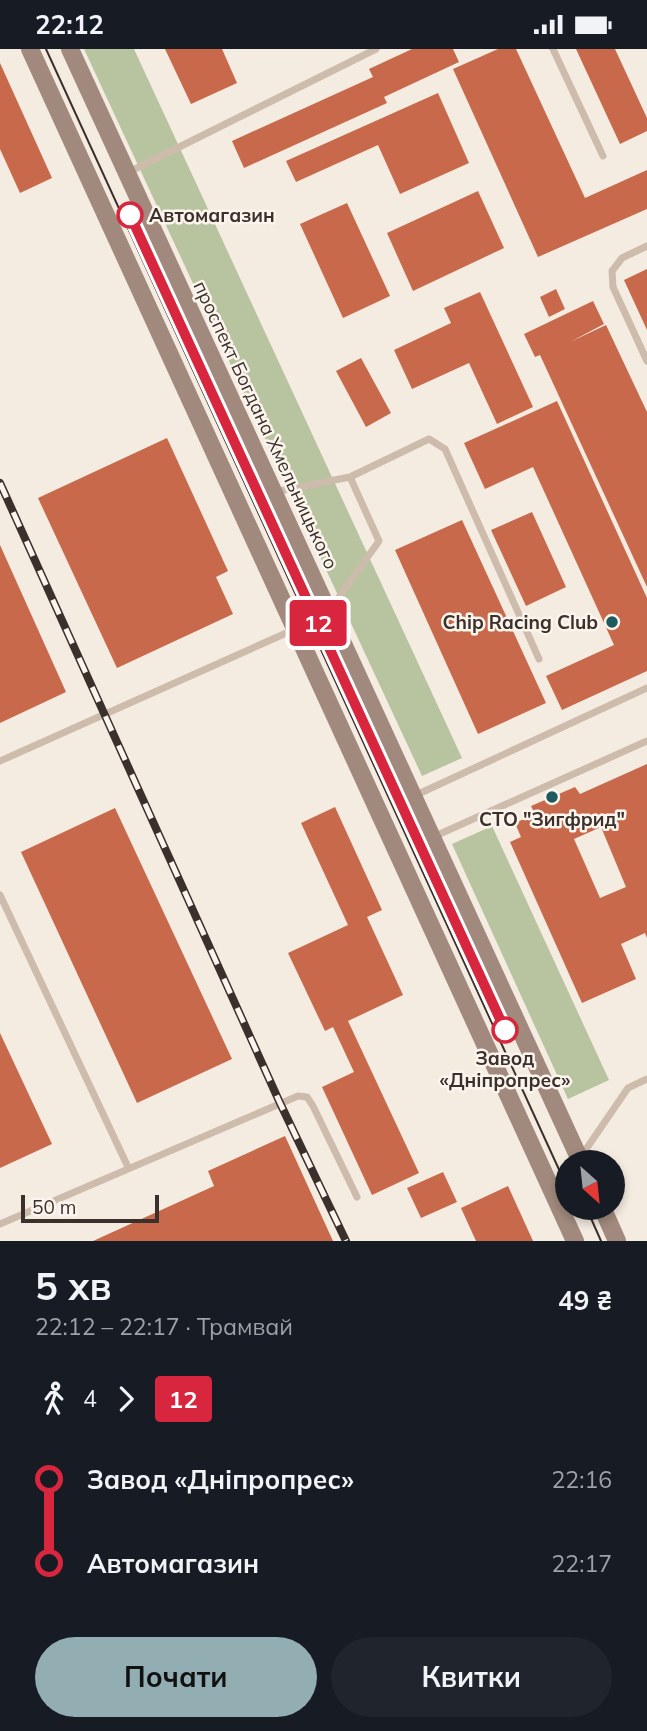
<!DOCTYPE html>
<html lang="uk">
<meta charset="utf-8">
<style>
body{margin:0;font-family:Mulish,sans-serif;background:#20242c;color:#f1f3f6;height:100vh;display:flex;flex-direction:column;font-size:26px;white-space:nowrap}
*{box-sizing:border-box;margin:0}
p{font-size:23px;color:#9ea1a6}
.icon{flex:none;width:38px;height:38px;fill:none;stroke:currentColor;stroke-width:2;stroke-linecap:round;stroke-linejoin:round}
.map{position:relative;height:1192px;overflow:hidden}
.details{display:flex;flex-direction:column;background:#171b24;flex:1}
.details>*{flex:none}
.badge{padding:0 14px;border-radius:5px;font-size:24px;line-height:46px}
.needle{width:46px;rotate:153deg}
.fabs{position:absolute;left:555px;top:1101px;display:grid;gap:14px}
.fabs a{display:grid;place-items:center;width:70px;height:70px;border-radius:50%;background:#171b24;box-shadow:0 4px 10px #0003;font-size:35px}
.scale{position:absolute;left:21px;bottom:18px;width:138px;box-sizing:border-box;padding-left:7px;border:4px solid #3b302b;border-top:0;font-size:19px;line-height:24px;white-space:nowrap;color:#3b302b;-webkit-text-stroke:5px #fbf5ee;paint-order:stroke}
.map>.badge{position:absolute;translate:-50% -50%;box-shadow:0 0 0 4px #fff}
.legs{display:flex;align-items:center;gap:10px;height:77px;padding:0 35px;font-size:23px}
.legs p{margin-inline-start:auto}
.overview{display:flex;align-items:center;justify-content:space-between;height:119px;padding:0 35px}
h1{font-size:38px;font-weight:700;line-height:52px}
.cta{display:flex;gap:14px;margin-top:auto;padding:14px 35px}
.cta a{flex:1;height:80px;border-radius:42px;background:#92aeb2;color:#111;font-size:28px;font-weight:700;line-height:80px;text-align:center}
.cta a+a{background:#20242c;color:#f1f3f6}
ul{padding:0 35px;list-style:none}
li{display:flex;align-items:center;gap:24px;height:84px;font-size:26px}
li i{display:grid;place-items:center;width:10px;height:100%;margin:0 9px;background:currentColor}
li i::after{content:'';width:18px;height:18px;margin:-9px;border:5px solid;border-radius:50%;background:#171b24}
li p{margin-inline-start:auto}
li:first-child i{background:linear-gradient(#0000 50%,currentColor 0)}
li:last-child i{background:linear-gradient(currentColor 50%,#0000 0)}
.status{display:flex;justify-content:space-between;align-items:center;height:49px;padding:0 35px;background:#171b24;direction:ltr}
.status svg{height:19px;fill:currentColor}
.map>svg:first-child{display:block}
</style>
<div class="status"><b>22:12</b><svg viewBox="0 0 49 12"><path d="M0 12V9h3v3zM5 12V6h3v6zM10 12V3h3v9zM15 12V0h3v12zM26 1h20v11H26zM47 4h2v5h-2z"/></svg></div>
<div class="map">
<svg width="647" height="1192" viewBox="0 0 647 1192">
<rect width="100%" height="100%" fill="#f4ebe1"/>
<path fill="#b8c4a0" d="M 84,0 L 134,0 L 462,709 L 422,727 Z
M 492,777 L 609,1031 L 568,1050 L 452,795 Z"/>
<path fill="#c8694b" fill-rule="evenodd" d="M 165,0 L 222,0 L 237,34 L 191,55 Z
M 412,0 L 453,0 L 459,13 L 384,48 L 387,54 L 244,119 L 232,92 L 373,28 L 369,20 Z
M 498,0 L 516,0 L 585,149 L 647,121 L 647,160 L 538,208 L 453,20 Z
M 576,0 L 615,0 L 647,69 L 647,82 L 620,95 Z
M 0,14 L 52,129 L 20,144 L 0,100 Z
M 438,44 L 469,114 L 400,145 L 378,96 L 296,133 L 286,112 Z
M 478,142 L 504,199 L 413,242 L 387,184 Z
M 347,154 L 390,247 L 343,269 L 300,175 Z
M 647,220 L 647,281 L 624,231 Z
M 556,240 L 565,260 L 549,268 L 540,248 Z
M 480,243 L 533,358 L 497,375 L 469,314 L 412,340 L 394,301 L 451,274 L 444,259 Z
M 593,252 L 604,275 L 570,293 L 606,276 L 647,363 L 647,538 L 540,306 L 535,308 L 524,285 Z
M 361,309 L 391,364 L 366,378 L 336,322 Z
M 557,352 L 647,549 L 647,622 L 562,661 L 546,627 L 614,596 L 533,418 L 485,440 L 464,394 Z
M 167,389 L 228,522 L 216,528 L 233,565 L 117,619 L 38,449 Z
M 532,463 L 566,538 L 526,557 L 491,481 Z
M 462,471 L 546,654 L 478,685 L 395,501 Z
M 0,496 L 66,643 L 0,674 Z
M 647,715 L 647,889 L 645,884 L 621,895 L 636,930 L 582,954 L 510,793 L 521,788 L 515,774 L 535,765 L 531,757 L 575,738 L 580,745 ZM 601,778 L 626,838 L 600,849 L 574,790 Z
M 335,758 L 382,861 L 367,868 L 403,946 L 348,972 L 419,1124 L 372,1146 L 322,1038 L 354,1023 L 333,978 L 325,982 L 288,904 L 348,876 L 301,774 Z
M 115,759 L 232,1010 L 137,1054 L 21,803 Z
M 0,984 L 52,1095 L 0,1119 Z
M 285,1087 L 333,1192 L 93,1192 L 214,1137 L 208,1122 Z
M 443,1123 L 457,1153 L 421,1169 L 407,1139 Z
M 508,1137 L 533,1192 L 476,1192 L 461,1159 Z"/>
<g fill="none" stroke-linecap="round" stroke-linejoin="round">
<path stroke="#cdbbac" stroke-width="7" d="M 553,0 L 603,107
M 129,123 L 376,0
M 647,197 L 622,209 L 612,222 L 613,238 L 647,312
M 274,443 L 350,428 L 429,390 L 445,400 L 539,610
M 329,562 L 379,492 L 350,428
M 0,712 L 293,581
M 414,747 L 647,639
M 433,788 L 647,692
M 0,846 L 128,1118
M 580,1109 L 628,1039 L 647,1030
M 0,1175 L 298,1047 L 307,1048 L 313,1057 L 357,1148"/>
<path stroke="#a18a7d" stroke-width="18" d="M 30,0 L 575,1192
M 70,0 L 581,1113
M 602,1158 L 617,1192"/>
<path stroke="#3b302b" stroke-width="2" d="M 46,0 L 567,1138
M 586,1158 L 601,1192"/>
<g stroke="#3b302b" stroke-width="8">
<path id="rail" d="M 0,434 L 280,1054 L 346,1192"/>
</g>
<use href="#rail" stroke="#fbf5ee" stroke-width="5" stroke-dasharray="16" stroke-linecap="butt"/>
</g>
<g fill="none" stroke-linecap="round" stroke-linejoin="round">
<g stroke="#fff" stroke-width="16">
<path id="line-1" d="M 130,166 L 505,981"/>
</g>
<use href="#line-1" stroke="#d7263d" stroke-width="10"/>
</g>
<g fill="#fff" stroke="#d7263d" stroke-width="3.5">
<circle cx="130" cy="166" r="12"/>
<circle cx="505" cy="981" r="12"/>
</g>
<g fill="#1f5a5e" stroke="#fbf5ee" stroke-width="2.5">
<circle cx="612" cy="573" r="7"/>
<circle cx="552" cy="748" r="7"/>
</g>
<g text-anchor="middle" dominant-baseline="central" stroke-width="5" stroke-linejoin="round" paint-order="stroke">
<g font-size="19" font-weight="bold" fill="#3b302b" stroke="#fbf5ee" text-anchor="start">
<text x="149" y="166">Автомагазин</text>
<text x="505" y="1009" text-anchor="middle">Завод<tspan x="505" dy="22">«Дніпропрес»</tspan></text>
</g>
<g font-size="19" fill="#3b302b" stroke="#fbf5ee">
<text transform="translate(266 376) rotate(65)">проспект Богдана Хмельницького</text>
</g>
<g font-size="19" font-weight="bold" fill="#3b302b" stroke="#fbf5ee" text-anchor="end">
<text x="598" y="573">Chip Racing Club</text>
<text x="552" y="770" text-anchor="middle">СТО "Зигфрид"</text>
</g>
</g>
</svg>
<div class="fabs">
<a><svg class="needle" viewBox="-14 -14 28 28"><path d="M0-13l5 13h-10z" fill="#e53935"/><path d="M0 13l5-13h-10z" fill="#9ea1a6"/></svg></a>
</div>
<div class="scale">50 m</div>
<b class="badge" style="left:318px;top:574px;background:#d7263d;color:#fff">12</b>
</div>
<section class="details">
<div class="overview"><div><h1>5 хв</h1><p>22:12 – 22:17 · Трамвай</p></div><b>49 ₴</b></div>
<div class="legs"><svg class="icon" aria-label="walk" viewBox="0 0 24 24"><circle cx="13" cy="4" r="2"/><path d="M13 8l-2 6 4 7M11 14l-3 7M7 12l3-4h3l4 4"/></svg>4<svg class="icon" aria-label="forward" viewBox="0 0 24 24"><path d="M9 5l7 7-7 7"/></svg><b class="badge" style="background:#d7263d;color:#fff">12</b></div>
<ul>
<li><i style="color:#d7263d"></i><b>Завод «Дніпропрес»</b><p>22:16</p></li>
<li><i style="color:#d7263d"></i><b>Автомагазин</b><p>22:17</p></li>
</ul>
<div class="cta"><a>Почати</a><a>Квитки</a></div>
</section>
